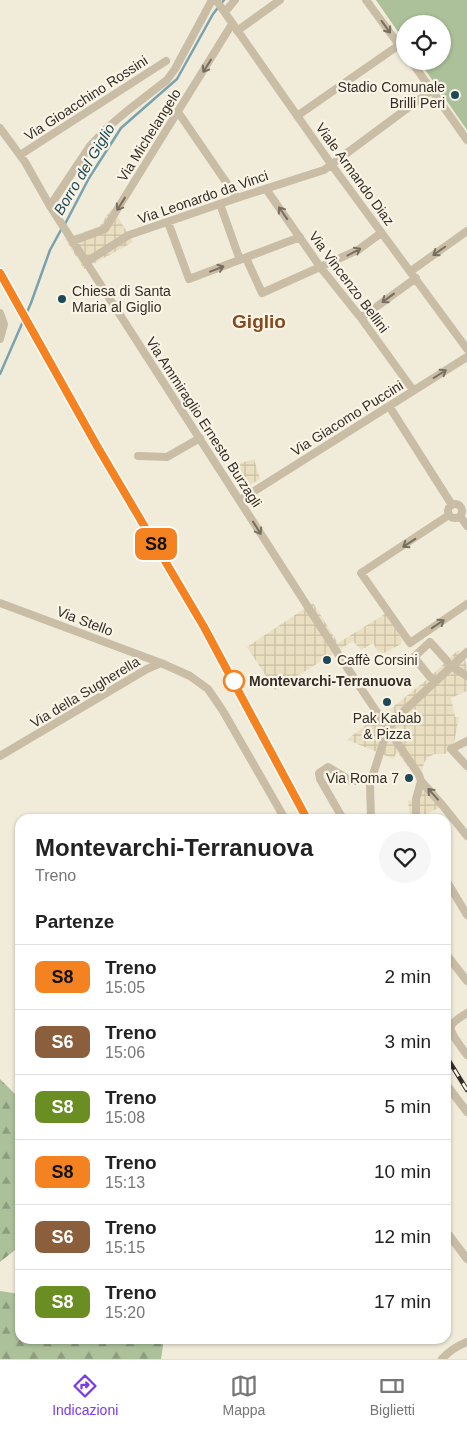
<!DOCTYPE html>
<html lang="it">
<meta charset="utf-8">
<style>
body{margin:0;font-family:Helvetica,sans-serif;background:#f6f6f6;color:#222;height:100vh;display:flex;flex-direction:column;font-size:19px;white-space:nowrap}
*{box-sizing:border-box;margin:0}
p{font-size:16px;color:#767676}
.icon{flex:none;width:28px;height:28px;fill:none;stroke:currentColor;stroke-width:2;stroke-linecap:round;stroke-linejoin:round}
.map{position:relative;flex:1;overflow:hidden}
.side{position:absolute;left:15px;top:814px;width:436px;height:530px;display:flex;flex-direction:column;background:#fff;border-radius:15px;box-shadow:0 1px 4px #0004}
.side>*{flex:none}
.badge{padding:0 10px;border-radius:8px;font-size:18px;line-height:32px}
.controls{position:absolute;left:396px;top:15px;display:grid;gap:10px}
.controls a{display:grid;place-items:center;width:55px;height:55px;border-radius:50%;background:#fff;box-shadow:0 1px 4px #0004;font-size:25px}
.map>.badge{position:absolute;translate:-50% -50%;box-shadow:0 0 0 2px #fff}
h2{padding:0 20px;font-size:19px;line-height:45px}
.round{display:grid;place-items:center;flex:none;width:52px;height:52px;border-radius:26px;background:#f6f6f6}
.headline{display:flex;align-items:center;justify-content:space-between;height:85px;padding:0 20px}
h1{font-size:24px;font-weight:700;line-height:38px}
ul{padding:0;list-style:none}
li{display:flex;align-items:center;gap:15px;height:65px;padding:0 20px;border-top:1px solid #e0e0e0}
li div{flex:1}
li b{display:block;font-size:19px}
li em{font-style:normal}
li .badge{min-width:55px;font-weight:700;text-align:center}
.dock{display:flex;justify-content:space-around;align-items:center;height:70px;border-top:1px solid #e0e0e0;background:#fff;font-size:14px;color:#767676}
.dock a{display:grid;justify-items:center;gap:2px}
.dock .active{color:#7c3aed}
.map>svg:first-child{display:block}
</style>
<div class="map">
<svg width="467" height="1359" viewBox="0 0 467 1359">
<defs>
<pattern id="forest-firs" width="22" height="20" patternUnits="userSpaceOnUse" patternTransform="scale(1.25)"><rect width="22" height="20" fill="#acc09a"/><path d="M5 1l3.5 6h-7zM16 11l3.5 6h-7z" fill="#8d9c7e"/></pattern>
<pattern id="plaza-grid" width="8" height="8" patternUnits="userSpaceOnUse" patternTransform="scale(1.25)"><rect width="8" height="8" fill="#eadfc1"/><path d="M0 4h8M4 0v8" fill="none" stroke="#c9c0a6"/></pattern>
</defs>
<rect width="100%" height="100%" fill="#f1ebda"/>
<path fill="url(#forest-firs)" d="M 0,1079 L 20,1099 L 20,1246 L 0,1262 Z
M 0,1291 L 20,1294 L 20,1339 L 164,1339 L 161,1359 L 0,1359 Z"/>
<path fill="#acc09a" d="M 376,0 L 467,0 L 467,130 L 419,61 L 442,61 L 442,24 L 405,24 L 405,42 Z"/>
<path fill="url(#plaza-grid)" d="M 111,209 L 117,211 L 119,219 L 133,242 L 84,269 L 65,239 L 100,226 Z
M 254,459 L 260,479 L 242,490 L 227,467 Z
M 313,603 L 338,643 L 388,612 L 402,640 L 401,644 L 380,655 L 373,643 L 361,650 L 353,641 L 275,690 L 247,647 Z
M 458,650 L 463,655 L 467,667 L 467,691 L 451,698 L 455,717 L 459,717 L 454,743 L 451,749 L 445,754 L 434,754 L 427,758 L 424,763 L 421,774 L 416,777 L 397,752 L 393,759 L 380,753 L 347,740 L 375,717 L 377,720 L 430,677 Z
M 424,779 L 445,805 L 415,819 L 410,819 L 408,800 L 412,801 Z"/>
<g fill="none" stroke-linecap="round" stroke-linejoin="round">
<path stroke="#79a2ae" stroke-width="2.5" d="M 65,224 L 89,178 L 121,128 L 177,79 L 213,14 L 224,0
M 0,374 L 31,303 L 50,250 L 62,228"/>
<path stroke="#c9bda6" stroke-width="8" d="M 216,0 L 331,164 L 467,349
M 366,0 L 405,53
M 225,12 L 235,0
M 237,31 L 280,0
M 411,61 L 467,140
M 178,112 L 237,198
M 297,116 L 399,45
M 0,128 L 25,162 L 50,206 L 342,660 L 419,775 L 421,781 L 443,806 L 467,836
M 20,155 L 166,61
M 266,189 L 321,268 L 361,318 L 413,390
M 220,204 L 240,260
M 50,206 L 90,146 L 106,129 L 127,111 L 167,80 L 175,69 L 212,0
M 168,222 L 189,279 L 300,237
M 73,241 L 105,229 L 232,24
M 246,258 L 262,293 L 358,250 L 381,233
M 86,262 L 129,235 L 237,198 L 324,170 L 432,90
M 411,271 L 467,231
M 0,313 L 4,324 L 0,339
M 361,318 L 416,278
M 389,406 L 452,505
M 138,456 L 167,457 L 200,438
M 240,500 L 467,357
M448 511a7 7 0 1 1 14 0a7 7 0 1 1-14 0Z
M 449,515 L 361,573 L 410,643 L 467,604
M 460,516 L 467,526
M 0,603 L 161,663
M 451,666 L 467,676
M 430,677 L 414,657 L 430,642 L 447,661
M 467,741 L 451,749 L 467,766
M 0,756 L 147,669 L 161,663 L 190,676 L 208,689 L 223,711 L 285,819
M 343,819 L 320,779 L 319,773 L 328,767 L 351,781 L 371,781
M 371,819 L 370,784 L 385,737 L 392,722 L 467,652
M 416,819 L 416,799 L 421,781
M 446,880 L 467,915
M 446,954 L 467,981
M 467,1013 C 463,1016 453,1021 451,1026 C 449,1033 463,1049 467,1055
M 446,1084 L 467,1112
M 449,1235 L 467,1259
M 442,1359 C 449,1351 457,1346 467,1342"/>
<g stroke="#352e27" stroke-width="4.5">
<path id="rail" d="M 0,273 L 97,446 L 204,627 L 307,819
M 446,1056 L 467,1090"/>
</g>
<use href="#rail" stroke="#f9f4e6" stroke-width="2.5" stroke-dasharray="8" stroke-linecap="butt"/>
</g>
<defs><path id="oneway-shaft" d="M-6 0H5M1.5-3L5.5 0L1.5 3" fill="none" stroke-width="1.6" stroke-linecap="round" stroke-linejoin="round" transform="scale(1.25)"/></defs>
<g stroke="#786e60">
<use href="#oneway-shaft" transform="translate(386 27) rotate(54)"/>
<use href="#oneway-shaft" transform="translate(207 66) rotate(122)"/>
<use href="#oneway-shaft" transform="translate(121 204) rotate(122)"/>
<use href="#oneway-shaft" transform="translate(283 213) rotate(-125)"/>
<use href="#oneway-shaft" transform="translate(439 251) rotate(145)"/>
<use href="#oneway-shaft" transform="translate(354 252) rotate(-28)"/>
<use href="#oneway-shaft" transform="translate(217 269) rotate(-21)"/>
<use href="#oneway-shaft" transform="translate(388 298) rotate(144)"/>
<use href="#oneway-shaft" transform="translate(440 374) rotate(-32)"/>
<use href="#oneway-shaft" transform="translate(257 528) rotate(58)"/>
<use href="#oneway-shaft" transform="translate(409 543) rotate(147)"/>
<use href="#oneway-shaft" transform="translate(438 624) rotate(-34)"/>
<use href="#oneway-shaft" transform="translate(433 794) rotate(-132)"/>
</g>
<g fill="none" stroke-linecap="round" stroke-linejoin="round">
<g stroke="#fff" stroke-width="11">
<path id="line" d="M 0,273 L 97,446 L 204,627 L 307,819"/>
</g>
<use href="#line" stroke="#f58220" stroke-width="8"/>
</g>
<g fill="#1c4857" stroke="#f9f4e6" stroke-width="2">
<circle cx="455" cy="95" r="5"/>
<circle cx="62" cy="299" r="5"/>
<circle cx="327" cy="660" r="5"/>
<circle cx="387" cy="702" r="5"/>
<circle cx="409" cy="778" r="5"/>
</g>
<circle fill="#fff" stroke="#f58220" stroke-width="2.5" cx="234" cy="681" r="10"/>
<g text-anchor="middle" dominant-baseline="central" stroke-width="4.5" stroke-linejoin="round" paint-order="stroke">
<g font-size="14" fill="#352e27" stroke="#f9f4e6" text-anchor="end">
<text x="445" y="87">Stadio Comunale<tspan x="445" dy="16">Brilli Peri</tspan></text>
<text x="72" y="291" text-anchor="start">Chiesa di Santa<tspan x="72" dy="16">Maria al Giglio</tspan></text>
<text x="337" y="660" text-anchor="start">Caffè Corsini</text>
<text x="387" y="718" text-anchor="middle">Pak Kabab<tspan x="387" dy="16">&amp; Pizza</tspan></text>
<text x="399" y="778">Via Roma 7</text>
</g>
<g font-size="14" fill="#352e27" stroke="#f9f4e6">
<text transform="translate(86 98) rotate(-33)">Via Gioacchino Rossini</text>
<text transform="translate(149 135) rotate(-58)">Via Michelangelo</text>
<text transform="translate(355 174) rotate(54)">Viale Armando Diaz</text>
<text transform="translate(203 197) rotate(-19)">Via Leonardo da Vinci</text>
<text transform="translate(349 282) rotate(53)">Via Vincenzo Bellini</text>
<text transform="translate(347 418) rotate(-32)">Via Giacomo Puccini</text>
<text transform="translate(204 422) rotate(57)">Via Ammiraglio Ernesto Burzagli</text>
<text transform="translate(85 621) rotate(21)">Via Stello</text>
<text transform="translate(85 692) rotate(-31)">Via della Sugherella</text>
</g>
<g font-size="14" font-weight="bold" fill="#352e27" stroke="#f9f4e6" text-anchor="start">
<text x="249" y="681">Montevarchi-Terranuova</text>
</g>
<g font-size="15" font-style="italic" fill="#1c4857" stroke="#f9f4e6">
<text transform="translate(84 169) rotate(-59)">Borro del Giglio</text>
</g>
<g font-size="19" font-weight="bold" fill="#844b20" stroke="#f9f4e6">
<text x="259" y="321">Giglio</text>
</g>
</g>
</svg>
<div class="controls">
<a><svg class="icon" aria-label="locate" viewBox="0 0 24 24"><circle cx="12" cy="12" r="6"/><path d="M12 2v4M12 18v4M2 12h4M18 12h4"/></svg></a>
</div>
<b class="badge" style="left:156px;top:544px;background:#f58220;color:#111">S8</b>
<section class="side">
<div class="headline"><div><h1>Montevarchi-Terranuova</h1><p>Treno</p></div><a class="round"><svg class="icon" aria-label="heart" viewBox="0 0 24 24"><path d="M12 20l-8-8c-3-5 5-10 8-4 3-6 11-1 8 4z"/></svg></a></div>
<h2>Partenze</h2>
<ul>
<li><span class="badge" style="background:#f58220;color:#111">S8</span><div><b>Treno</b><p>15:05</p></div><em>2 min</em></li>
<li><span class="badge" style="background:#8b5e3c;color:#fff">S6</span><div><b>Treno</b><p>15:06</p></div><em>3 min</em></li>
<li><span class="badge" style="background:#6b8e23;color:#fff">S8</span><div><b>Treno</b><p>15:08</p></div><em>5 min</em></li>
<li><span class="badge" style="background:#f58220;color:#111">S8</span><div><b>Treno</b><p>15:13</p></div><em>10 min</em></li>
<li><span class="badge" style="background:#8b5e3c;color:#fff">S6</span><div><b>Treno</b><p>15:15</p></div><em>12 min</em></li>
<li><span class="badge" style="background:#6b8e23;color:#fff">S8</span><div><b>Treno</b><p>15:20</p></div><em>17 min</em></li>
</ul>
</section>
</div>
<nav class="dock">
<a class="active"><svg class="icon" aria-label="directions" viewBox="0 0 24 24"><path d="M12 3l9 9-9 9-9-9zM9 14v-3h6M13 9l2 2-2 2"/></svg>Indicazioni</a>
<a><svg class="icon" aria-label="map" viewBox="0 0 24 24"><path d="M3 6l6-2 6 2 6-2v14l-6 2-6-2-6 2zM9 4v14M15 6v14"/></svg>Mappa</a>
<a><svg class="icon" aria-label="tickets" viewBox="0 0 24 24"><path d="M3 7h18v10H3zM15 7v10"/></svg>Biglietti</a>
</nav>
